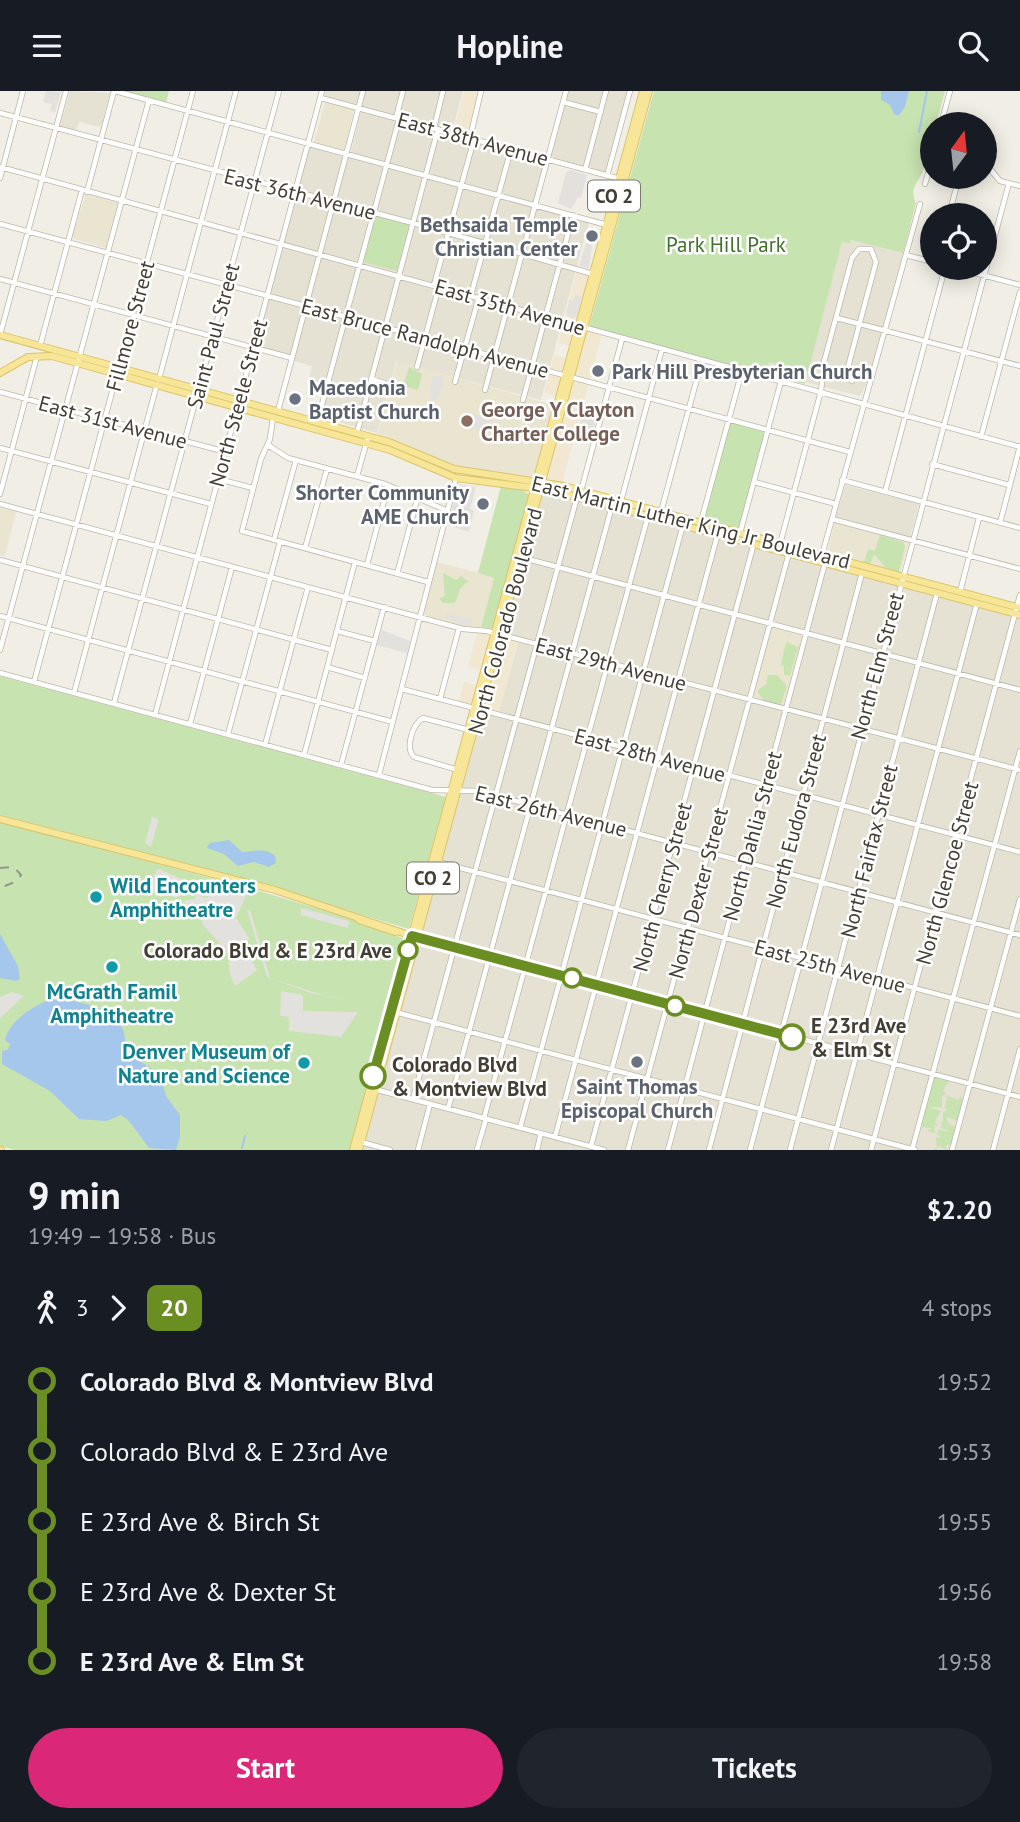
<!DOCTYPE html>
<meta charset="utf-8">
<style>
body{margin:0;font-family:"PT Sans",sans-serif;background:#20242c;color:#f1f3f6;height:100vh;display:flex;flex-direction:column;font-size:26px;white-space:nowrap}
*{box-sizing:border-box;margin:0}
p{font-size:23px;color:#9ea1a6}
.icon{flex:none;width:38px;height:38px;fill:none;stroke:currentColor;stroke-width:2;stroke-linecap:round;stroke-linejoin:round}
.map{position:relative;height:1059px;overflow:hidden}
.details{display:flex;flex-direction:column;background:#171b24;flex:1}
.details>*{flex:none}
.badge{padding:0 14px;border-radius:10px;font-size:24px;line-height:46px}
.needle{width:46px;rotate:15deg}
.tools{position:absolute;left:920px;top:21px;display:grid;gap:14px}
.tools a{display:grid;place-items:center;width:77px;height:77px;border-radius:50%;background:#171b24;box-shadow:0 4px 18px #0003;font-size:35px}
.map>.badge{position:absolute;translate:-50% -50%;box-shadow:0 0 0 4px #fff}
.legs{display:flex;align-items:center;gap:10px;height:77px;padding:0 28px;font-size:23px}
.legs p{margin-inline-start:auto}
.headline{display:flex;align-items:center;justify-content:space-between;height:119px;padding:0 28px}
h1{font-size:38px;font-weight:700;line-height:52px}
.primary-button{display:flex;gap:14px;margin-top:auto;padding:14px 28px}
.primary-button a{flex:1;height:80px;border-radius:42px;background:#db2777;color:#fff;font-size:28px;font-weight:700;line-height:80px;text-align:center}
.primary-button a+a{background:#20242c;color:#f1f3f6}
ul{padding:0 28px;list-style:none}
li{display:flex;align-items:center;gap:24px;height:70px;font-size:26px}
li i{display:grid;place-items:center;width:10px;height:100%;margin:0 9px;background:currentColor}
li i::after{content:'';width:18px;height:18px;margin:-9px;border:5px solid;border-radius:50%;background:#171b24}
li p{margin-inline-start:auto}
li:first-child i{background:linear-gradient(#0000 50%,currentColor 0)}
li:last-child i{background:linear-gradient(currentColor 50%,#0000 0)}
header{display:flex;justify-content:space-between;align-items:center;height:91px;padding:0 28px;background:#171b24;font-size:32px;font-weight:700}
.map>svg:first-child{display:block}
</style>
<header><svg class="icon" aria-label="menu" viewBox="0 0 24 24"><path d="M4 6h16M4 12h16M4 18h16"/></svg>Hopline<svg class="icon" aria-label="search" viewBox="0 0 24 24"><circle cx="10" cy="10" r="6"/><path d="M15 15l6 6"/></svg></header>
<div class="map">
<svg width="1020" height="1059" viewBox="0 0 1020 1059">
<rect width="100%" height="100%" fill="#f1efe5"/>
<path fill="#e5e1d3" d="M 70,0 L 110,2 L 101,36 L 79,31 L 76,40 L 60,36 Z
M 326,0 L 463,0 L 451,44 L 545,70 L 533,116 L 589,130 L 541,309 L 396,271 L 377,342 L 321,326 L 328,301 L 308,295 L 312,275 L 294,270 L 294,265 L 256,255 L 310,55 L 350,65 L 362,16 L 324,5 Z
M 568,0 L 628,0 L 606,82 L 551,67 Z
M 843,147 L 903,162 L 870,285 L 860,305 L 805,291 Z
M 845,394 L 919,413 L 910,446 L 836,426 Z
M 543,396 L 1020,522 L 1020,1005 L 419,845 L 482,620 L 498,624 L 519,549 L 503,544 Z
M 418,848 L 1020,1008 L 1020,1059 L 360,1059 Z"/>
<path fill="#f2e8d1" d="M 464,0 L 480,0 L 468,44 L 454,40 Z
M 577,179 L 593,183 L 579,234 L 602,243 L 562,392 L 541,386 L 562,307 L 544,302 L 554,264 L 567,267 L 570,255 L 558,252 Z
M 478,539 L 519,548 L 498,624 L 458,613 L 464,591 L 479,595 L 483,580 L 468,575 Z"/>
<path fill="#eae5d0" d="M 325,11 L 354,19 L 344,59 L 314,51 Z
M 86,103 L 118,112 L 106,157 L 71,147 Z
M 397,271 L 557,315 L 537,390 L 477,383 L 376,348 Z
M 0,417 L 16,421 L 5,465 L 0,464 Z
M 835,431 L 909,451 L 900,482 L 827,462 Z
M 437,471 L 494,486 L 481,536 L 465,536 L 422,523 Z
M 773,536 L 802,544 L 783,616 L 753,608 Z"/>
<path fill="#c7e3b0" d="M 123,0 L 169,0 L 166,12 Z
M 654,0 L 945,0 L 936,33 L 933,33 C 933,48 929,63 924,77 C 920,91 908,96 916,112 L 903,162 L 851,149 L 849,152 L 842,151 L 805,293 L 589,236 Z
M 376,125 L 410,134 L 397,180 L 363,171 Z
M 409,276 L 422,283 L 418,299 L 403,295 Z
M 730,331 L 765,341 L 739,439 L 703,429 Z
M 501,395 L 522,399 L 530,404 L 493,538 L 481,536 L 494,487 L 478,482 Z
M 880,444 L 903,451 L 905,455 L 899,481 L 886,477 L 874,463 L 870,473 L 864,471 L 868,458 L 875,460 Z
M 443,482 L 456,489 L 461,485 L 468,490 L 460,498 L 455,512 L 442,512 L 440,507 L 445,505 Z
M 786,551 L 798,556 L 790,585 L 784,584 L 784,575 L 781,574 Z
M 768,584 L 777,584 L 787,595 L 781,614 L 764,610 L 757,600 L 766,593 Z
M 0,585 L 446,706 L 409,838 L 269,796 L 0,724 Z
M 0,730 L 259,800 L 353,828 L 408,849 L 351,1059 L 15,1059 L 0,1055 Z
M 935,986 L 949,990 L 943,999 L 946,1003 L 942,1005 L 942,1016 L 928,1016 L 941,1020 L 935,1030 L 937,1035 L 934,1034 L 935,1042 L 927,1040 L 932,1037 L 922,1036 L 921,1032 Z
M 960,1004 L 963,1009 L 958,1030 L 947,1026 L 947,1031 L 951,1033 L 945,1033 L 956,1036 L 952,1052 L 945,1055 L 948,1059 L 938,1055 L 937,1059 L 933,1059 L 937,1056 L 936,1047 L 941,1046 L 937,1043 L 938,1039 L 950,1041 L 940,1036 L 943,1034 L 940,1032 L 943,1030 L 943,1021 L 948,1019 L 945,1017 L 947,1005 L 959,1009 Z"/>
<path fill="#e2e1dd" d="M 46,0 L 61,1 L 55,21 L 50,20 L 52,13 L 43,11 Z
M 570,79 L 587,84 L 581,107 L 578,106 L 571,118 L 558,112 L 566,81 Z
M 586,152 L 592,154 L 589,178 L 579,175 Z
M 575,204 L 582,206 L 577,225 L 573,227 L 566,223 L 569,209 L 573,210 Z
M 769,271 L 808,281 L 805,291 L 767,282 Z
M617 281a8 8 0 1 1 16 0a8 8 0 1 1-16 0Z
M 433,284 L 444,287 L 437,310 L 429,308 Z
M 584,315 L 599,318 L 592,343 L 585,341 L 586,336 L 579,334 Z
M 474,323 L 493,328 L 489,342 L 470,337 Z
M 459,393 L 476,396 L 470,418 L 474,420 L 469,441 L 447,434 Z
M 447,522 L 473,529 L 471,535 L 445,528 Z
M 382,539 L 410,550 L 407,562 L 376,554 Z
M 152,726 L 157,727 L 158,731 L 151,756 L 145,752 Z
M 159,778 L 202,797 L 200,805 L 206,807 L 229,793 L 249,799 L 236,827 L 250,848 L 243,853 L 257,879 L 252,883 L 235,895 L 230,884 L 228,862 L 203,834 L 200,819 L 189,818 L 184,810 L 195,808 L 196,803 L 185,803 L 175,807 L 166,803 L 161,806 L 148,798 L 156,780 Z
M 301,817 L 349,830 L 348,837 L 301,824 Z
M 247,819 L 250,819 L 270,887 L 323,904 L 369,913 L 310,902 L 267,886 Z
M 281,900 L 303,904 L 303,920 L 358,921 L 341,946 L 289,940 L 289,926 L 280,925 Z
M 12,901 L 24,905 L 0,927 L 0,906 Z
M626 995a8 8 0 1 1 16 0a8 8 0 1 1-16 0Z"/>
<path fill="#a4c7eb" d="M 881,0 L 909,0 L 905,16 L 899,24 L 895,24 L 889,13 L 881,9 Z
M 229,749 L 242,761 C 254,761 264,756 275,765 L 276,772 L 269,776 L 254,771 L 238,775 L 224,763 L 207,757 L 210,752 Z
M 0,843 L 18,875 L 20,888 L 16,890 L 0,887 Z
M 48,909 C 70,907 110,914 122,937 C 126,945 124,954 130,962 C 138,972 152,975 160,985 L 166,1005 L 180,1024 L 180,1046 L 176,1059 L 149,1057 L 129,1030 L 121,1024 L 106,1030 L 79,1028 L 50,1000 L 2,973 L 2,960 L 8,959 L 10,953 L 5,949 C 10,929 30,918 48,909 Z"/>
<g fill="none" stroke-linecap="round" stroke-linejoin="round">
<path stroke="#a4c7eb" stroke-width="2" d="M 919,41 L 927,0
M 242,1057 L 245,1045"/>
<g stroke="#bcb7a8" stroke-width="6">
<path id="minor" d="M 115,0 L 607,134
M 321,7 L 620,88
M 563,11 L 601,21
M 0,22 L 413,132 L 593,183
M 396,27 L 403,0
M 941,33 L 950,0
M 434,37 L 443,0
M 470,47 L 481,0
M 985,72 L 1000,90 L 1020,95
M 0,76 L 1020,356
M 585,79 L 606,0
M 607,85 L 630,0
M 0,87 L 23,0
M 925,93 L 933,65
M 87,101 L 114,0
M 949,124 L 959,86
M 0,133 L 850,361
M 985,140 L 995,143
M 906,164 L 933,171
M 956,177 L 1020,194
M 0,188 L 292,267
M 434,194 L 474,48
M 471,204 L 511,58
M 837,227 L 1020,275
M 0,244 L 66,0
M 40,255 L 82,99
M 417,276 L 439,195
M 845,282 L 852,290
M 159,288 L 236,0
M 371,288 L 391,294
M 455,291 L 479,206
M 485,299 L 566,0
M 0,301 L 226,361
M 523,309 L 573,124
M 278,320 L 363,0
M 273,327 L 270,348 L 261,368 L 242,440 L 428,491
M 317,332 L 399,28
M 357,342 L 438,38
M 981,346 L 1020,201
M 268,354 L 288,367 L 385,393 L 448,420
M 0,357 L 211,413
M 932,373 L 1009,394
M 357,385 L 368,346
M 218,388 L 253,397
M 842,389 L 1020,437
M 754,391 L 836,413
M 581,400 L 622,248
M 885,401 L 945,177
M 0,403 L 37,265
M 0,413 L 463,538 L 487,540 L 1020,679
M 661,421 L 702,269
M 832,428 L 1020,478
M 1000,432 L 1020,355
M 699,438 L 742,280
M 740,442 L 781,290
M 274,449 L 296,369
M 780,453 L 821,300 L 824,271 L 852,167 L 859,158 L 871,158 L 876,171 L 848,276 L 842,283 L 825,284
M 305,457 L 327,378
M 520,466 L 1020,599
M 0,469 L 332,559
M 367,474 L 388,395
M 397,483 L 417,409
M 960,501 L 979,427
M 0,525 L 393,631
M 337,540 L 375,550
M 0,559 L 149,9
M 327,576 L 365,587
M 0,582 L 432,699 L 478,700 L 1020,844
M 34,591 L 193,0
M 402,598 L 1020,761
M 74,602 L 157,293
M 440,608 L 459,537
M 114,612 L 279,0
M 155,624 L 322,0
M 190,633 L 232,476
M 228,643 L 280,451
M 265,654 L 308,496
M 304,664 L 355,471
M 341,674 L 384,516
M 458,679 L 414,666 C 405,657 412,634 423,627 L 469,639
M 379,684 L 456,387
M 438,771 L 1020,925
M 416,846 L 1020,1006
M 395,921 L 915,1059
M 374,998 L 604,1059
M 413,1008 L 577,406
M 448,1018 L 612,415 L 621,410 L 662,258
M 484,1027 L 648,425
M 520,1037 L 683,434
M 555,1046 L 718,442
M 361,1051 L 390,1059
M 591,1055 L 754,452
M 418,1059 L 430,1013
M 477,1059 L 486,1028
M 537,1059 L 541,1042
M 628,1059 L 789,462
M 668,1059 L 825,472 L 822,464 L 920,113
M 709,1059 L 862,482
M 750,1059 L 1009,92
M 790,1059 L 937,502
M 831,1059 L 977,512
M 871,1059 L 1020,504
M 912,1059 L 1020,660
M 952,1059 L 1020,808
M 993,1059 L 1020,958"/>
</g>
<g stroke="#dbc469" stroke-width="8">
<path id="major" d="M 0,244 L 389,351 L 454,378 L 564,395 L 1020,517
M 0,282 L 28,266 L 52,265 L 390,359 L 456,387 L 550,399 L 1020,524
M 0,728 L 275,799 L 412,845
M 359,829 L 395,841
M 0,1059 L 1,1059
M 353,1059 L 643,0
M 359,1059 L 649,0"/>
</g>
<use href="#minor" stroke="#fff" stroke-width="4.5"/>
<use href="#major" stroke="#f7e698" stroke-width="6"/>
<path stroke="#949494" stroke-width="2" stroke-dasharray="9 9" stroke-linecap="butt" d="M 0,777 L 14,776 L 21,784 L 17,790 L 0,797"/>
</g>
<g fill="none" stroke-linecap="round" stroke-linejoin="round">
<g stroke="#fff" stroke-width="16">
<path id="line-1" d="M 373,985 L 412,845 L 792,946"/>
</g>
<use href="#line-1" stroke="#6b8e23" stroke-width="10"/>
</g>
<g fill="#6b7280" stroke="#fff" stroke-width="2.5">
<circle cx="592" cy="145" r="7"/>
<circle cx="598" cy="280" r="7"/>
<circle cx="295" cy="308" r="7"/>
<circle cx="483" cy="413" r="7"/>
<circle cx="637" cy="971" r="7"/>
</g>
<circle fill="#8d6e63" stroke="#fff" stroke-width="2.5" cx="467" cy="330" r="7"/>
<g fill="#0f9aa8" stroke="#fff" stroke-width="2.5">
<circle cx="96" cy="806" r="7"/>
<circle cx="112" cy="876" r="7"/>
<circle cx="304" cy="972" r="7"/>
</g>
<g fill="#fff" stroke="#6b8e23" stroke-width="3.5">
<circle cx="408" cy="859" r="9"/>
<circle cx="572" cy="887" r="9"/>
<circle cx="675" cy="915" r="9"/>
<circle cx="792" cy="946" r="12"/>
<circle cx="373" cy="985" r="12"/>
</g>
<g text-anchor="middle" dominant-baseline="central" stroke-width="5" stroke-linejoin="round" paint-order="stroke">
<g fill="#fff" stroke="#7b7972" stroke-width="2">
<rect x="588" y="89.5" width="52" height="31" rx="5"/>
<rect x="407" y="771.5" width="52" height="31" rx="5"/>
</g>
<g font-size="19" font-weight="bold" fill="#433f35">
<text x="614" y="105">CO 2</text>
<text x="433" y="787">CO 2</text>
</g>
<g font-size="21" fill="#433f35" stroke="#fff">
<text transform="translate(473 48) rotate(15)">East 38th Avenue</text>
<text transform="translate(300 103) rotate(14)">East 36th Avenue</text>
<text transform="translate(510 216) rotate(16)">East 35th Avenue</text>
<text transform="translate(130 235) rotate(-75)">Fillmore Street</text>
<text transform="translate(213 245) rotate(-75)">Saint Paul Street</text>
<text transform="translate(425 247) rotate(15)">East Bruce Randolph Avenue</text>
<text transform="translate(238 312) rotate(-75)">North Steele Street</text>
<text transform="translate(113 331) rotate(15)">East 31st Avenue</text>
<text transform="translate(691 431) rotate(14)">East Martin Luther King Jr Boulevard</text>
<text transform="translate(505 530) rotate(-75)">North Colorado Boulevard</text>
<text transform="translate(611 573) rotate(15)">East 29th Avenue</text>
<text transform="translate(877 575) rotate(-75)">North Elm Street</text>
<text transform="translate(650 664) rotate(15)">East 28th Avenue</text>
<text transform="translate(551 720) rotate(14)">East 26th Avenue</text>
<text transform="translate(796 730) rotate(-75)">North Eudora Street</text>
<text transform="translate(752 745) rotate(-75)">North Dahlia Street</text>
<text transform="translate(869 760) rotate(-76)">North Fairfax Street</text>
<text transform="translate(947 782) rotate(-75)">North Glencoe Street</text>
<text transform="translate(662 796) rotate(-75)">North Cherry Street</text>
<text transform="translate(698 802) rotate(-75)">North Dexter Street</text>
<text transform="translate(830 875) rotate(15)">East 25th Avenue</text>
</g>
<g font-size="21" font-weight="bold" fill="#5b616d" stroke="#fff" text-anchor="end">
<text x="578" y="133">Bethsaida Temple<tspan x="578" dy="24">Christian Center</tspan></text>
<text x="612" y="280" text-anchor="start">Park Hill Presbyterian Church</text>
<text x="309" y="296" text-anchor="start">Macedonia<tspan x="309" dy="24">Baptist Church</tspan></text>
<text x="469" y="401">Shorter Community<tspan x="469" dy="24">AME Church</tspan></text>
<text x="637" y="995" text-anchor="middle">Saint Thomas<tspan x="637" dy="24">Episcopal Church</tspan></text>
</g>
<g font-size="21" fill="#40712c" stroke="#fff">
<text x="726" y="153">Park Hill Park</text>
</g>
<g font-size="21" font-weight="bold" fill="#785e54" stroke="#fff" text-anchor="start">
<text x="481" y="318">George Y Clayton<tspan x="481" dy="24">Charter College</tspan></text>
</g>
<g font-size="21" font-weight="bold" fill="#0d838f" stroke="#fff" text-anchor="start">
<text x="110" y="794">Wild Encounters<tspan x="110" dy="24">Amphitheatre</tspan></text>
<text x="112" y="900" text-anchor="middle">McGrath Famil<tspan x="112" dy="24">Amphitheatre</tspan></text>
<text x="290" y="960" text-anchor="end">Denver Museum of<tspan x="290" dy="24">Nature and Science</tspan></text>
</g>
<g font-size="21" font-weight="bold" fill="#433f35" stroke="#fff" text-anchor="start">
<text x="392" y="859" text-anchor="end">Colorado Blvd &amp; E 23rd Ave</text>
<text x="811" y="934">E 23rd Ave<tspan x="811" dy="24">&amp; Elm St</tspan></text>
<text x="392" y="973">Colorado Blvd<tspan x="392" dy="24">&amp; Montview Blvd</tspan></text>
</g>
</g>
</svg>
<div class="tools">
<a><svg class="needle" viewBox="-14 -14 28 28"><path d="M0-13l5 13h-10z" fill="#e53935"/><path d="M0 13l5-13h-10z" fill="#9ea1a6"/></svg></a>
<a><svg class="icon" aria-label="locate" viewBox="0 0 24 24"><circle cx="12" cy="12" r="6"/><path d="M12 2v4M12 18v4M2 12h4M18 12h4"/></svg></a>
</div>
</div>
<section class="details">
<div class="headline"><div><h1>9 min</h1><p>19:49 – 19:58 · Bus</p></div><b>$2.20</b></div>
<div class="legs"><svg class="icon" aria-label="walk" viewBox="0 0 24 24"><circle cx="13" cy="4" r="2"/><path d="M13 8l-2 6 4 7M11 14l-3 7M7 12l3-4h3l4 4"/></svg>3<svg class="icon" aria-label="forward" viewBox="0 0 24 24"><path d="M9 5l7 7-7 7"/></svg><b class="badge" style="background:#6b8e23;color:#fff">20</b><p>4 stops</p></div>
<ul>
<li><i style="color:#6b8e23"></i><b>Colorado Blvd &amp; Montview Blvd</b><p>19:52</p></li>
<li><i style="color:#6b8e23"></i><span>Colorado Blvd &amp; E 23rd Ave</span><p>19:53</p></li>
<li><i style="color:#6b8e23"></i><span>E 23rd Ave &amp; Birch St</span><p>19:55</p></li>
<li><i style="color:#6b8e23"></i><span>E 23rd Ave &amp; Dexter St</span><p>19:56</p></li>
<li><i style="color:#6b8e23"></i><b>E 23rd Ave &amp; Elm St</b><p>19:58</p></li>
</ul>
<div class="primary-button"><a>Start</a><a>Tickets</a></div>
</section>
